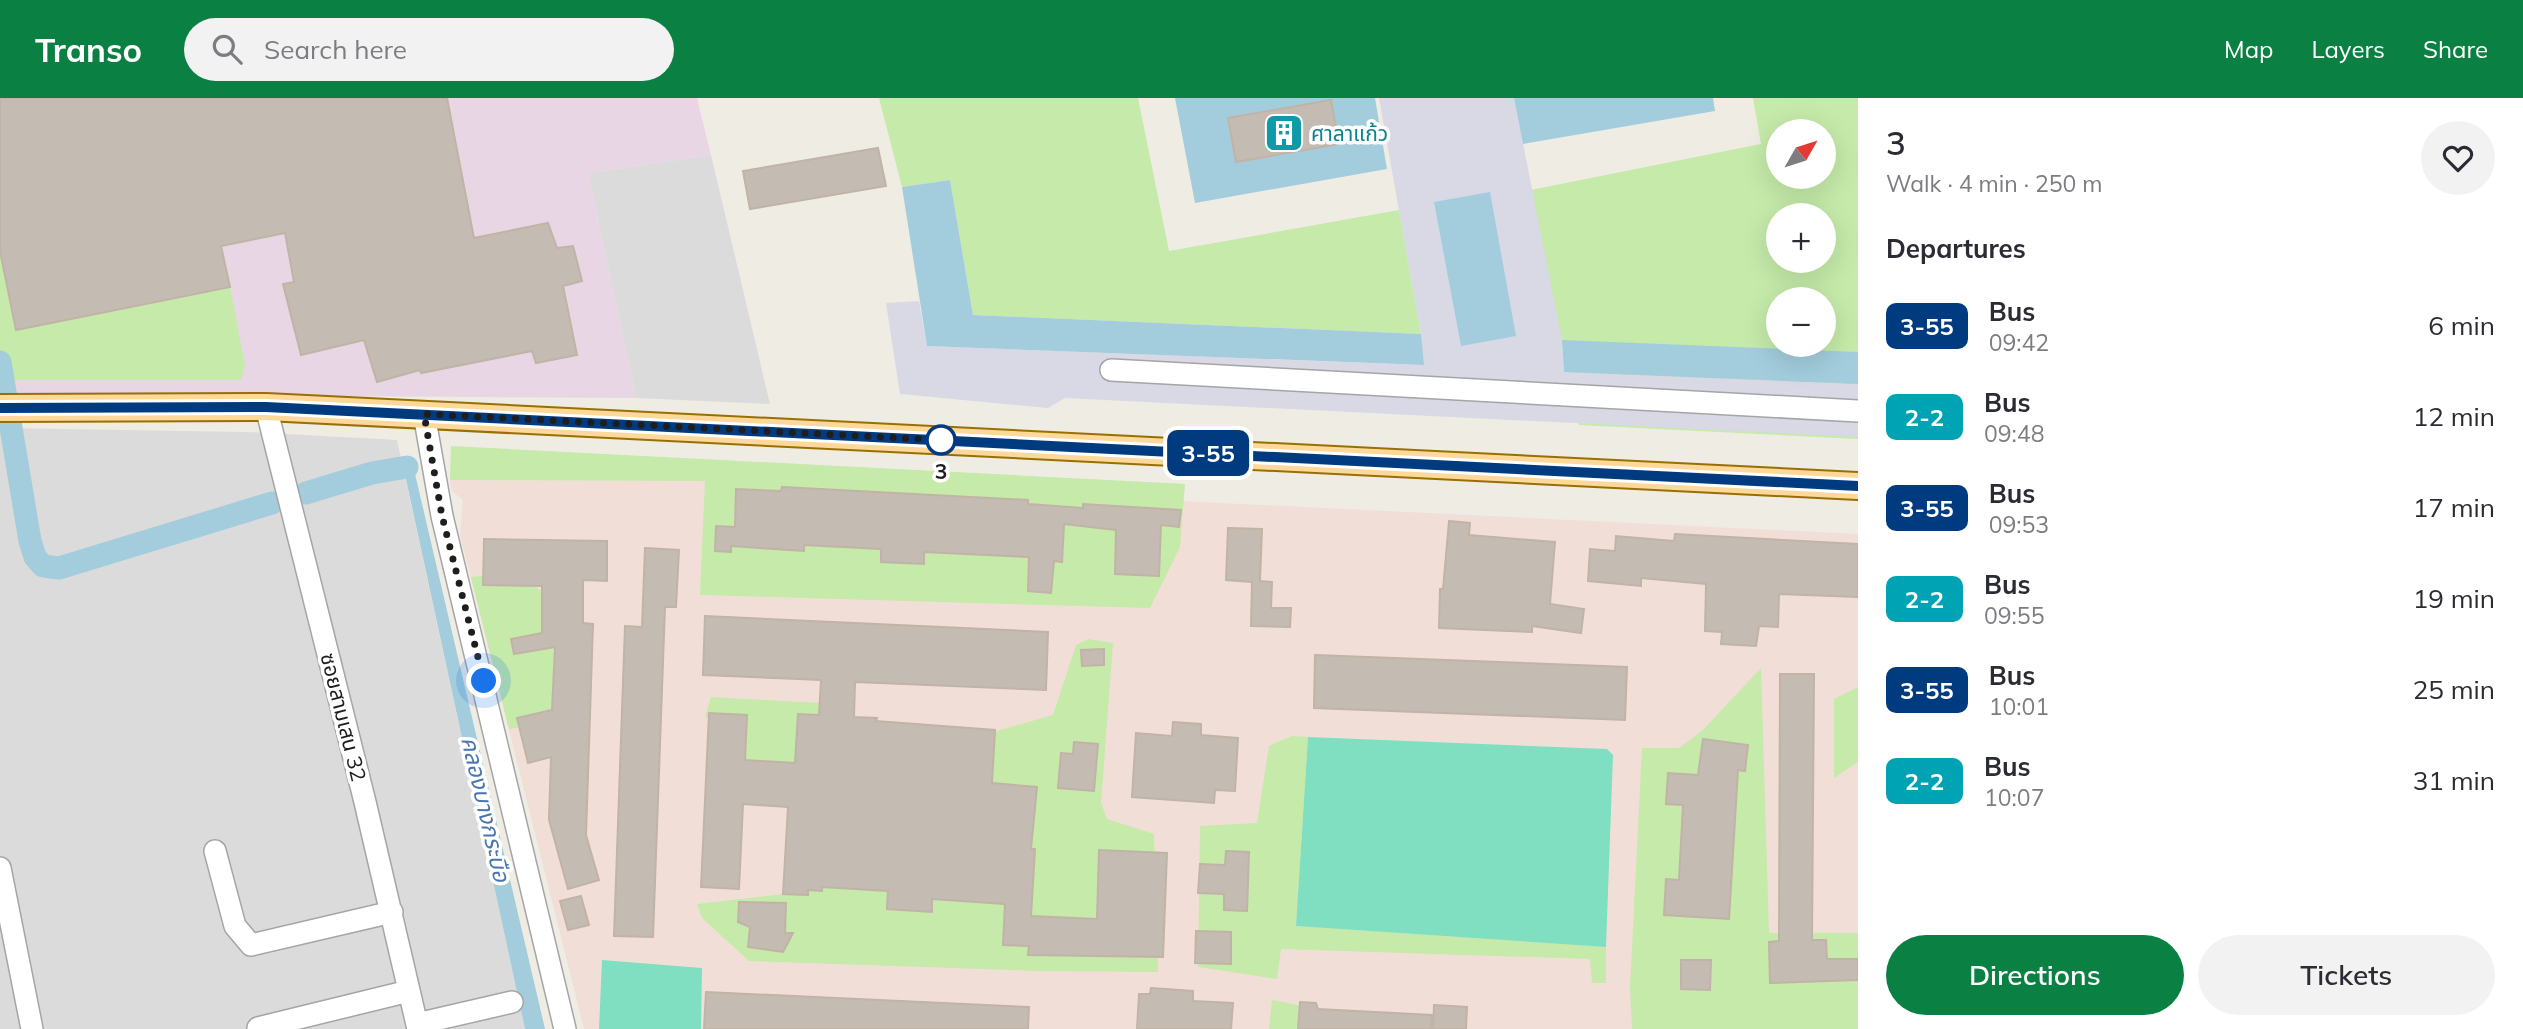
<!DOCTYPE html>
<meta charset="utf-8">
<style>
body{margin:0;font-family:Mulish,"Noto Sans Thai",sans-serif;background:#f2f2f3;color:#2b2b33;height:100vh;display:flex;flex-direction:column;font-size:26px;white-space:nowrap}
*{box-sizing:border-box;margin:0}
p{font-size:23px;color:#7c7c81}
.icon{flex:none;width:38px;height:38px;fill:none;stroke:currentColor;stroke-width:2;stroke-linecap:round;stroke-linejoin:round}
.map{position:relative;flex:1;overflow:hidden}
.details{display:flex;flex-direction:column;background:#fff;width:665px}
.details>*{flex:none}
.badge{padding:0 14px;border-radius:10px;font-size:24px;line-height:46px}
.needle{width:46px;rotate:51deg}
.buttons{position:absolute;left:1766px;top:21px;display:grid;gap:14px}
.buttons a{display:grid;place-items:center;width:70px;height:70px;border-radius:50%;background:#fff;box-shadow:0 7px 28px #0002;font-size:35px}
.you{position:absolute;width:35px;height:35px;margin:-18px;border:5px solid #fff;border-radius:50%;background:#1a73e8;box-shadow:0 0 0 10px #1a73e833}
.map>.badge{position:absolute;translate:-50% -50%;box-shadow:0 0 0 4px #fff}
h2{padding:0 28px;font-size:26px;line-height:63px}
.round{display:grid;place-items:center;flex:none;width:74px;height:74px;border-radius:37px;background:#f2f2f3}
.head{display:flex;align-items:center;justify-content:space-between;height:119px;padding:0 28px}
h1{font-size:33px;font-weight:600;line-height:52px}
.button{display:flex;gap:14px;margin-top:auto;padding:14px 28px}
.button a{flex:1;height:80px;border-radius:42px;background:#0b8043;color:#fff;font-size:28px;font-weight:600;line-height:80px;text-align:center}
.button a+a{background:#f2f2f3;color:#2b2b33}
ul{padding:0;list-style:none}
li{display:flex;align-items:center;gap:21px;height:91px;padding:0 28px}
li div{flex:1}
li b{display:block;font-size:26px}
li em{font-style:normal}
li .badge{min-width:77px;font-weight:700;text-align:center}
header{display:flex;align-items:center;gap:42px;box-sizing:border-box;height:98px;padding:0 35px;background:#0b8043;color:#fff}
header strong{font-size:33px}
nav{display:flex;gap:38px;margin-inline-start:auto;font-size:24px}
.search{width:490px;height:63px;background:#f2f2f3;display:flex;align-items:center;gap:18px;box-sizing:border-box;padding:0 24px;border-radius:38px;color:#7c7c81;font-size:26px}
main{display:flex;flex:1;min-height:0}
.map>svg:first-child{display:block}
</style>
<header>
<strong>Transo</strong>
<div class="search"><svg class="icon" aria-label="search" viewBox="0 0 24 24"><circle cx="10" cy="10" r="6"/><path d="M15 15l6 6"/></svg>Search here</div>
<nav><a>Map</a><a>Layers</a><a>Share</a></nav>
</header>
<main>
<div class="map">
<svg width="1858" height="931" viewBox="0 0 1858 931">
<rect width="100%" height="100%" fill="#efece4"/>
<path fill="#dcdbdb" d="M 711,57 L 770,306 L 636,300 L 588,75 Z
M 0,330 L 247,334 L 397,342 L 525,931 L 0,931 Z"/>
<path fill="#e8d6e4" d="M 0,0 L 697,0 L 711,57 L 588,75 L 636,300 L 0,296 Z"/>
<path fill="#f1dfd7" d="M 450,382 L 773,383 L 1858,436 L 1858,931 L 584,931 L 460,437 L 463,402 L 452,393 Z"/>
<path fill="#c5eaa9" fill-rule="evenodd" d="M 879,0 L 1138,0 L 1169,153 L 1399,112 L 1421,236 L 973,217 L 950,82 L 902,89 Z
M 1753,0 L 1858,0 L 1858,341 L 1579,327 L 1531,92 L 1761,46 ZM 1778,33 L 1824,33 L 1824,79 L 1778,79 ZM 1778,117 L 1824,117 L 1824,163 L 1778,163 ZM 1778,201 L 1824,201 L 1824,247 L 1778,247 Z
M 0,153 L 16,232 L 230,189 L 245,267 L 241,282 L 0,282 Z
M 451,348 L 1185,386 L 1180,449 L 1150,510 L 700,497 L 705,383 L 450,382 Z
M 510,475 L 558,502 L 558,624 L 509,631 L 471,479 Z
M 1088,541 L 1113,545 L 1101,705 L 1107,721 L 1154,736 L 1158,874 L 1041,873 L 749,863 L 702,820 L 697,806 L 783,796 L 878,681 L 1000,632 L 1053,617 L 1076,547 Z
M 1761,570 L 1769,835 L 1858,835 L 1858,931 L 1632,931 L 1630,890 L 1642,650 L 1679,650 L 1702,633 Z
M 1858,589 L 1858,664 L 1834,680 L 1834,601 Z
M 711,599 L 820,605 L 811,676 L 737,676 L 742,633 L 705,619 Z
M 1292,638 L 1308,639 L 1296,828 L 1606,849 L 1606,885 L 1592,885 L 1590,861 L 1281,851 L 1277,881 L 1198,869 L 1200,728 L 1257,725 L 1269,648 Z
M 1272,902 L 1419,931 L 1269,931 Z"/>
<path fill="#80dfc0" d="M 1308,639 L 1607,651 L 1613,657 L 1606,849 L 1296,828 Z
M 602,862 L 702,870 L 701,931 L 599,931 Z"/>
<path fill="#d9d8e5" d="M 1379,0 L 1514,0 L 1562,242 L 1564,274 L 1858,286 L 1858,339 L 1065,300 L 1048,310 L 900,296 L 886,205 L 919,203 L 927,248 L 1423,267 L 1421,236 Z"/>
<path fill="#a3cddd" d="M 1175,0 L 1375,0 L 1387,71 L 1195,105 Z
M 1514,0 L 1713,0 L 1715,13 L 1523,46 Z
M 950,82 L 973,217 L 1421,236 L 1424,267 L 927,248 L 902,89 Z
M 1490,94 L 1516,238 L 1461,248 L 1434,104 Z
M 1562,242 L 1858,254 L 1858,286 L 1564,274 Z
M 402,363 L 412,363 L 545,931 L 525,931 Z"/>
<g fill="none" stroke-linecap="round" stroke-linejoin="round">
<path stroke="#a3cddd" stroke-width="23" d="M 0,264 L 30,443 L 35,459 L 43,468 L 59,470 L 272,405
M 306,395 L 372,375 L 407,369"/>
</g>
<path fill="#c4bcb3" stroke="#c1b3a6" stroke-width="2" d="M 0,0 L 447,0 L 474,140 L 548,125 L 557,150 L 573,148 L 582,183 L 563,188 L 577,257 L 536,265 L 532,253 L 421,275 L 420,272 L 377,284 L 364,242 L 301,257 L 283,186 L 294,184 L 285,135 L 221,148 L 230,189 L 16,232 L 0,153 Z
M 1331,2 L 1339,46 L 1236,64 L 1228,20 Z
M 878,50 L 886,88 L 750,111 L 743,73 Z
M 782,389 L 1028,402 L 1028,406 L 1083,410 L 1083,406 L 1181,412 L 1179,429 L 1161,427 L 1159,478 L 1115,476 L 1116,432 L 1064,426 L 1062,464 L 1054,463 L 1051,495 L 1028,493 L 1029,459 L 924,454 L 924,466 L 881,464 L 881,451 L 804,447 L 804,453 L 731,448 L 731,454 L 715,453 L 716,428 L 735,429 L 736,391 L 781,393 Z
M 1449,423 L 1470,425 L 1469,437 L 1555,444 L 1550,506 L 1584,511 L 1581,535 L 1532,528 L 1532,534 L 1439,530 L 1440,491 L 1443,491 Z
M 1228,430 L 1262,431 L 1260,483 L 1272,484 L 1271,510 L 1291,510 L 1290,529 L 1251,528 L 1252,484 L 1226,482 Z
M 1675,436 L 1858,446 L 1858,499 L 1779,496 L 1778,529 L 1759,528 L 1756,548 L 1721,546 L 1722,534 L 1705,533 L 1706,486 L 1641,480 L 1641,488 L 1588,483 L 1590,451 L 1615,453 L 1616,438 L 1674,443 Z
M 484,441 L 607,443 L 607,483 L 583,482 L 583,525 L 593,526 L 586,737 L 599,782 L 568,791 L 549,722 L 551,659 L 528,665 L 517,620 L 552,612 L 555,549 L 514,556 L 511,541 L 542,535 L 542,488 L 483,487 Z
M 645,450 L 679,452 L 676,509 L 665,509 L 653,839 L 614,838 L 625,528 L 642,529 Z
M 705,518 L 1048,534 L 1046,592 L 855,584 L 854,619 L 877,620 L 876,623 L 995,632 L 992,685 L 1037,689 L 1031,751 L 1035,751 L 1031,818 L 1097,821 L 1099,752 L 1167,755 L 1163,859 L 1028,857 L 1029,848 L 1003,847 L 1005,806 L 932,801 L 932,814 L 887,811 L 888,793 L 822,789 L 822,793 L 808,792 L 808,797 L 783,796 L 788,709 L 743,706 L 739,791 L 701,789 L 709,615 L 747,617 L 745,662 L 795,665 L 798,616 L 819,617 L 821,582 L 703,577 Z
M 1104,551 L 1104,567 L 1082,568 L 1081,552 Z
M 1315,557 L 1627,569 L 1625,622 L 1314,610 Z
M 1780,576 L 1814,576 L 1812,842 L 1826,842 L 1827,861 L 1858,861 L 1858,882 L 1770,885 L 1769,844 L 1779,843 Z
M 1173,624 L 1201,626 L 1201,637 L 1238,640 L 1235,693 L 1215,692 L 1214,705 L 1132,699 L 1136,635 L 1172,638 Z
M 1703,641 L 1748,647 L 1745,673 L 1738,672 L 1729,821 L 1664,817 L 1666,781 L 1679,782 L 1683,707 L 1666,706 L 1668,675 L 1698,677 Z
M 1074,644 L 1098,646 L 1094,693 L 1058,690 L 1061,655 L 1073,656 Z
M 1226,753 L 1249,754 L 1247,813 L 1224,812 L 1224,796 L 1198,795 L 1200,766 L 1225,767 Z
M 581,798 L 589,827 L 568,832 L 560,803 Z
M 739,804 L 786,805 L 785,835 L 793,835 L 783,854 L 748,849 L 750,829 L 738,824 Z
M 1196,833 L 1231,834 L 1231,866 L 1195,865 Z
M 1681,862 L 1711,862 L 1710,892 L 1681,891 Z
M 1151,890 L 1193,893 L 1193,903 L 1233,905 L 1231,931 L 1137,931 L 1139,896 L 1150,896 Z
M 706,894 L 1029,909 L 1028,931 L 704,931 Z
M 1300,904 L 1316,905 L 1318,911 L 1432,917 L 1431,931 L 1298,931 Z
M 1434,907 L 1467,909 L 1466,931 L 1433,931 Z"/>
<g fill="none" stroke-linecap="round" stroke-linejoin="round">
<g stroke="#a5a5a5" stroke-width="24">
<path id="minor" d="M 1111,272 L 1858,313
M 266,309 L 365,704 L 418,931
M 424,316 L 442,418 L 565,931
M 215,753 L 235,828 L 251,847 L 392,814
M 0,770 L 32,931
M 417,926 L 512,904
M 258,930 L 409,893"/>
</g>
<g stroke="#986f00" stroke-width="30">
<path id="major" d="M 0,310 L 266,309 L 1858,388"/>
</g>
<use href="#minor" stroke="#fff" stroke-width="21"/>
<use href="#major" stroke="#fdd89b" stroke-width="26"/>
</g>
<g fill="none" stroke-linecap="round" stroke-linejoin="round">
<g stroke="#fff" stroke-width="16">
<path id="line" d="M 0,310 L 266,309 L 1858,388"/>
</g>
<use href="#line" stroke="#003b80" stroke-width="10"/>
<path stroke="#1e1e1e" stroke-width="7" stroke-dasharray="0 12.6" d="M 484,583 L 442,418 L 424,316 L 941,342"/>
</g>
<defs>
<g id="building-square" transform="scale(2.0125)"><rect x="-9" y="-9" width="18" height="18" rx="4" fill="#0f9aa8" stroke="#fff"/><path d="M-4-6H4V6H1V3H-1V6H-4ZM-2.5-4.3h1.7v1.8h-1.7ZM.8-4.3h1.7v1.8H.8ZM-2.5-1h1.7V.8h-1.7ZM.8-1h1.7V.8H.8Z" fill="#fff"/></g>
</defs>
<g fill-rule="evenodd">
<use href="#building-square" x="1284" y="35"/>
</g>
<circle fill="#fff" stroke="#003b80" stroke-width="3.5" cx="941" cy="342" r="14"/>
<g text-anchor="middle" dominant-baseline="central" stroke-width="7" stroke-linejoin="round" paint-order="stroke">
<g font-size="21" fill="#0d838f" stroke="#fff" text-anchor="start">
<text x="1311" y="35">ศาลาแก้ว</text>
</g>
<g font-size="21" font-weight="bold" fill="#1e1e1e" stroke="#fff">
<text x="941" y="373">3</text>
</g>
<g font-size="21" fill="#1e1e1e" stroke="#fff">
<text transform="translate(344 619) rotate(76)">ซอยสามเสน 32</text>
</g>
<g font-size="23" font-style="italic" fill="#4976af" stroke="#fff">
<text transform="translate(486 711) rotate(77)">คลองบางกระบือ</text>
</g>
</g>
</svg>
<div class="buttons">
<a><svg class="needle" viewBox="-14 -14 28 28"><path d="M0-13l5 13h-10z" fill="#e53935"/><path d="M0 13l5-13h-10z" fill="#7c7c81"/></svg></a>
<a>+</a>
<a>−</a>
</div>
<div class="you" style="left:484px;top:583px"></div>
<b class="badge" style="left:1208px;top:355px;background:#003b80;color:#fff">3-55</b>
</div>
<section class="details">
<div class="head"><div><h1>3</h1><p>Walk · 4 min · 250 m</p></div><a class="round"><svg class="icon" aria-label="heart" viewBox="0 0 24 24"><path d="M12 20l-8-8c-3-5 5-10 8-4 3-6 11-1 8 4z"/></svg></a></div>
<h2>Departures</h2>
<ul>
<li><span class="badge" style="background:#003b80;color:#fff">3-55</span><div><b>Bus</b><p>09:42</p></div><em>6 min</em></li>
<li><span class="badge" style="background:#00a3b4;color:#fff">2-2</span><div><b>Bus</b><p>09:48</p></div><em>12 min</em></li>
<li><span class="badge" style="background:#003b80;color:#fff">3-55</span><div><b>Bus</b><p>09:53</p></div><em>17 min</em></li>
<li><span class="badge" style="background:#00a3b4;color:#fff">2-2</span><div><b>Bus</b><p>09:55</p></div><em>19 min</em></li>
<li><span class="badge" style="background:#003b80;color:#fff">3-55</span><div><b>Bus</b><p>10:01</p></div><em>25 min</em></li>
<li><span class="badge" style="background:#00a3b4;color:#fff">2-2</span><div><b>Bus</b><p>10:07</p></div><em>31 min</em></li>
</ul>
<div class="button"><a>Directions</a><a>Tickets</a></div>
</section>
</main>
